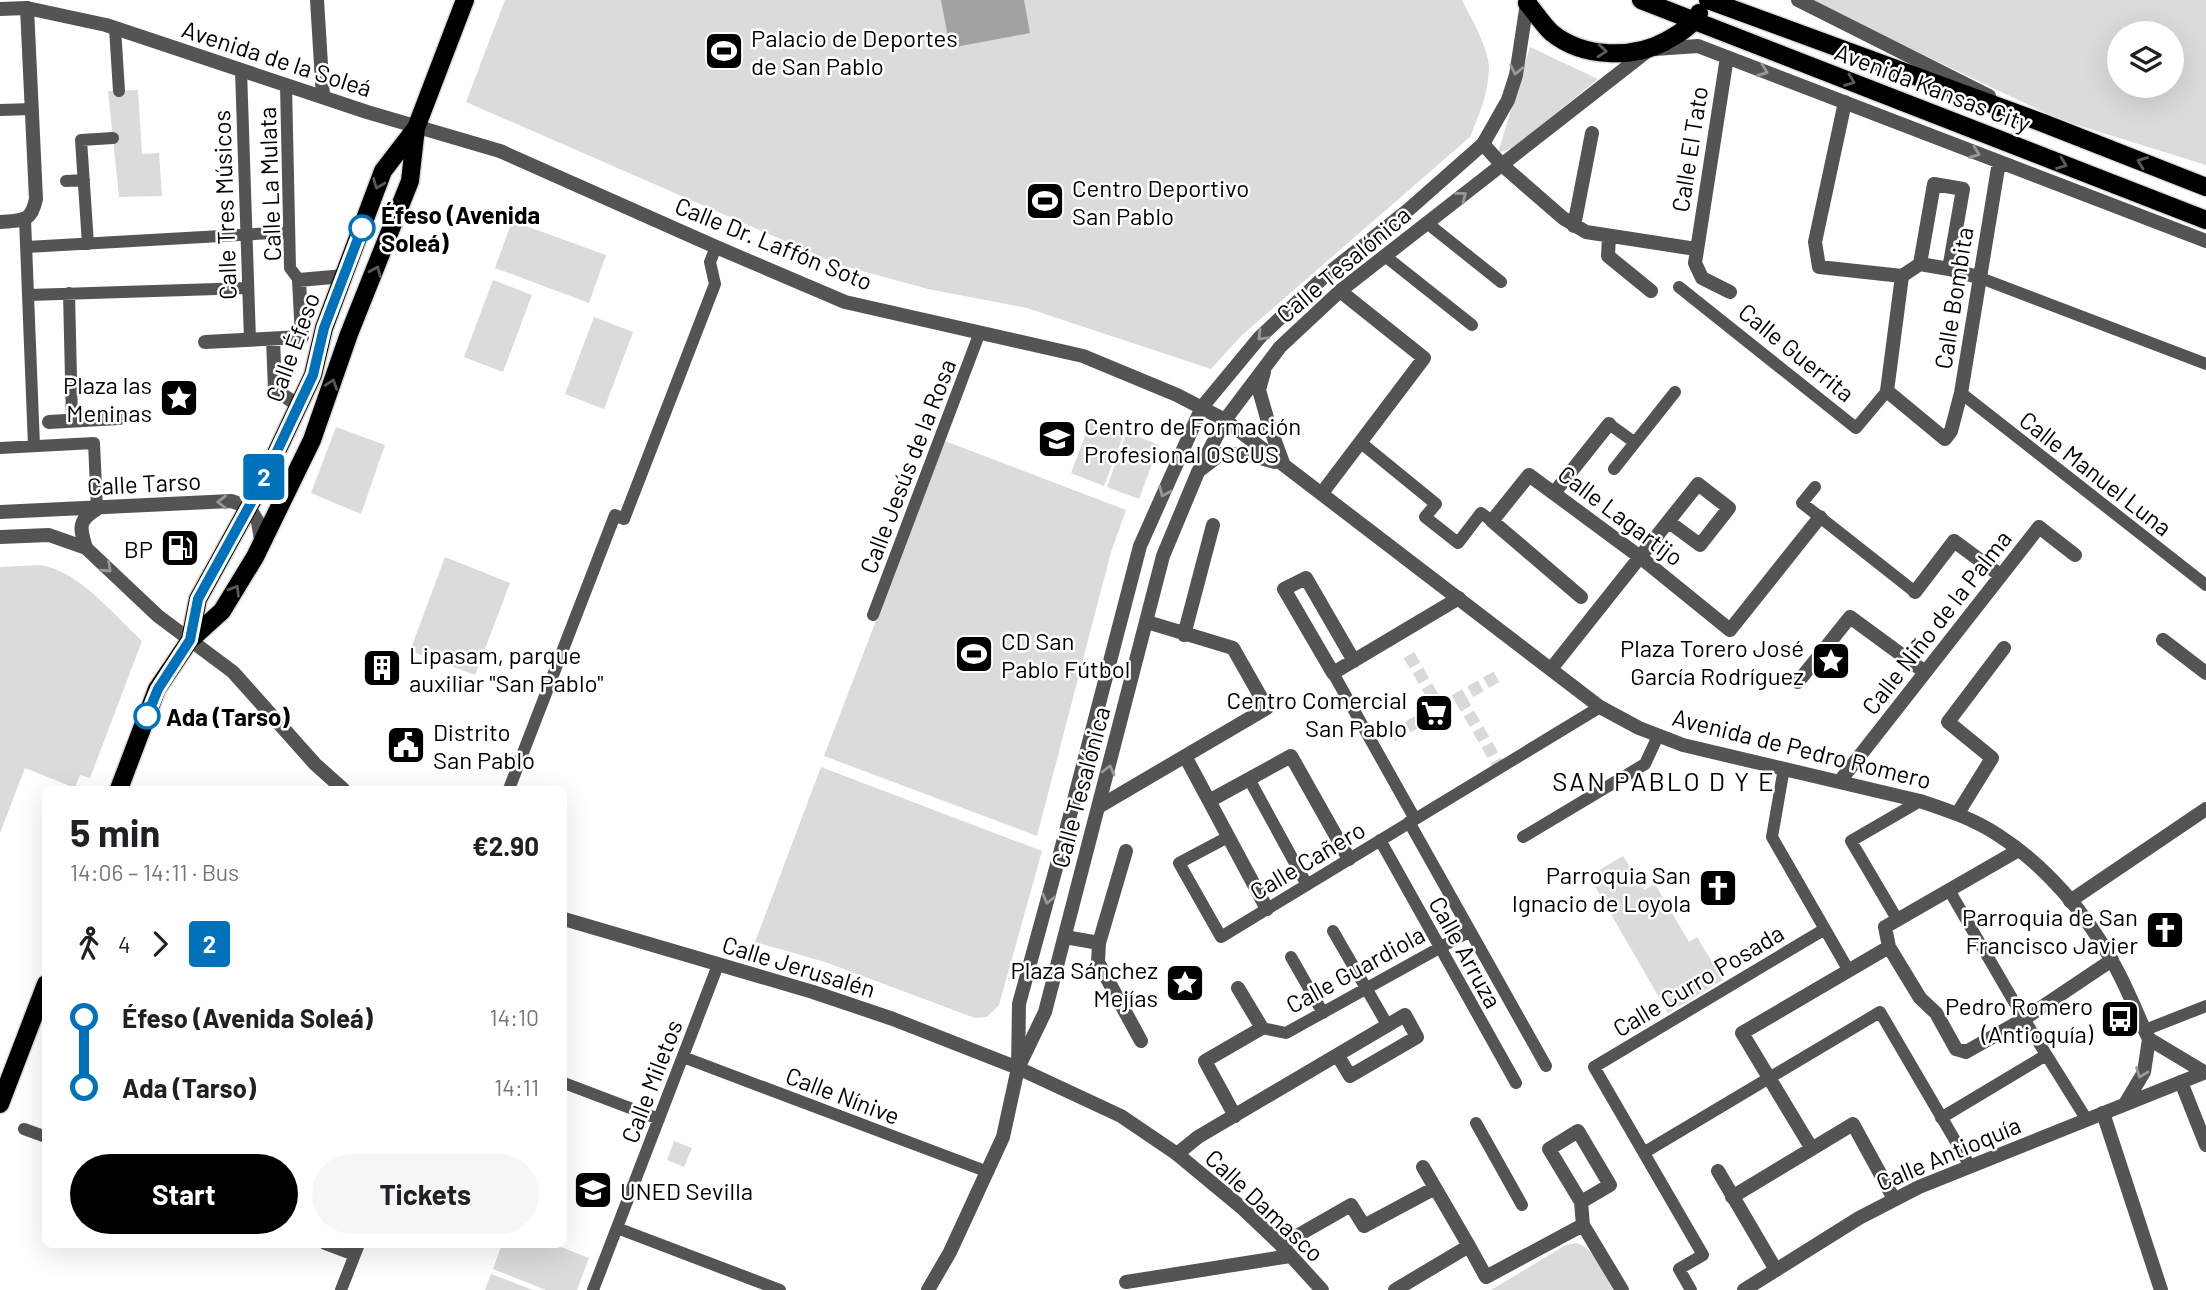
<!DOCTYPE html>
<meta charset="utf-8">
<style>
body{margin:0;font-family:Barlow,sans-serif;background:#f6f6f6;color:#202124;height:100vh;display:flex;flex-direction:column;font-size:26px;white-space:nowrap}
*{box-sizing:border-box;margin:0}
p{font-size:23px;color:#757577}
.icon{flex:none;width:38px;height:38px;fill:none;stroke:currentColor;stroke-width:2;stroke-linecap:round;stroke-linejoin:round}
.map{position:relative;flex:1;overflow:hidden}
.details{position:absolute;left:42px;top:786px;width:525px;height:462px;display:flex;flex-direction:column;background:#fff;border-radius:10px;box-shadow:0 7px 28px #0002}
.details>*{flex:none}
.badge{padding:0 14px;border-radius:5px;font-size:24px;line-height:46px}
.tools{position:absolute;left:2107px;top:21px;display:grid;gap:14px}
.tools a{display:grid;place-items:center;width:77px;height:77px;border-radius:50%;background:#fff;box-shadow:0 7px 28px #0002;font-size:35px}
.map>.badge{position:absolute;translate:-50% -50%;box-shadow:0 0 0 4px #fff}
.legs{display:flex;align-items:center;gap:10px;height:77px;padding:0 28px;font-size:23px}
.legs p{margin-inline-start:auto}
.overview{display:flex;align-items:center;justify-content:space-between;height:119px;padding:0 28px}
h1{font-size:38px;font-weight:700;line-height:52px}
.primary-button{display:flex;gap:14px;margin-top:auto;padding:14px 28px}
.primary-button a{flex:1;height:80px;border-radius:42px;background:#000;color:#fff;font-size:28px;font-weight:700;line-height:80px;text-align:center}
.primary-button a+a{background:#f6f6f6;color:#202124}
ul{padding:0 28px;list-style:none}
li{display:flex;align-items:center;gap:24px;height:70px;font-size:26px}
li i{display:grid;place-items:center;width:10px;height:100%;margin:0 9px;background:currentColor}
li i::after{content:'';width:18px;height:18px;margin:-9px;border:5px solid;border-radius:50%;background:#fff}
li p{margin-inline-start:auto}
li:first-child i{background:linear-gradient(#0000 50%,currentColor 0)}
li:last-child i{background:linear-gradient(currentColor 50%,#0000 0)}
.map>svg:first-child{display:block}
</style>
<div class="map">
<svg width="2206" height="1290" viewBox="0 0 2206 1290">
<rect width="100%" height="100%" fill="#fff"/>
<path fill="#dbdbdb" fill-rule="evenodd" d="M 505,0 L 1462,0 C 1471,18 1488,47 1489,67 C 1489,92 1479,115 1470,137 L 1242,335 L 1211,369 L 1027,308 L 928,289 L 840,265 L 466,102 Z
M 1808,0 L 2206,0 L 2206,165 L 2058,119 ZM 2119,33 L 2172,33 L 2172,86 L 2119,86 Z
M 1530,47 L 1598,79 L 1513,148 L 1498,153 Z
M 138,90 L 142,154 L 159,153 L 162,196 L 119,197 L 108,91 Z
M 512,221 L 606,255 L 589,303 L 495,268 Z
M 493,280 L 532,295 L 503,372 L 464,357 Z
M 594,317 L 633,332 L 604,409 L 565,394 Z
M 1092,418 L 1125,431 L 1104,486 L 1071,473 Z
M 336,427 L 385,445 L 361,514 L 311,493 Z
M 1127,432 L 1159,445 L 1139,499 L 1107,487 Z
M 945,441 L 1126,510 L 1111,552 L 1037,836 L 824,756 Z
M 445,557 L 510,583 L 475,675 L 410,651 Z
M 41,565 C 80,572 113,614 142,641 L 90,778 L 80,775 L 75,788 L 25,768 L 0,833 L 0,567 Z
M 821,767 L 1042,851 L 999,1005 L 987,1017 L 975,1018 L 825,962 L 755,942 Z
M 1623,856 L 1644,890 L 1655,884 L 1689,942 L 1697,937 L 1723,980 L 1668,1013 L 1589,876 Z
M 674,1141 L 692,1148 L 684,1167 L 667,1160 Z
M 1576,1243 C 1594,1247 1604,1275 1613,1290 L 1491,1290 L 1566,1245 Z
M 502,1244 L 553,1244 L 589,1258 L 577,1290 L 546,1290 L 493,1269 Z
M 491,1274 L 533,1290 L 485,1290 Z"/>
<path fill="#a2a2a2" d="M 941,0 L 1024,0 L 1030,33 L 950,48 Z"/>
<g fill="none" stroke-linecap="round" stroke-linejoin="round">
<path stroke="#d9d9d9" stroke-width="12" stroke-dasharray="12 6" stroke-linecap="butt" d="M 1409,655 L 1440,709
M 1460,698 L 1498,764
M 1392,736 L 1498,676"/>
<g stroke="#dbdbdb" stroke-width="21">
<path id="primary" d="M 1528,0 L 1527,3 C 1535,12 1543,25 1552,33 C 1583,58 1633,59 1666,41 C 1678,34 1693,26 1699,13
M 1641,0 L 2206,220
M 1708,0 L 2043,123 L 2206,187
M 190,640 L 198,599 L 262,483 L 313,375 L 324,328 L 383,171 L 416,128
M 119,789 L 157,689 L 190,640 L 222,611 L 255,557 L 312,440 L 349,334 L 410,181 L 416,128 L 465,0
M 0,1104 L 46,984"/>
</g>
<path stroke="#545454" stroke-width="12" d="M 115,28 L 119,91
M 241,70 L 250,340
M 286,85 L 290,268 L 299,280
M 0,110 L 32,109
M 66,181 L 84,180
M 25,219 L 34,446
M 1427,223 L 1501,282
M 88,244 L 81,140 L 113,138
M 27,247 L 289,232
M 1385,256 L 1472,325
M 1978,277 L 2206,364
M 1679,287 L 1856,428 L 1887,391
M 69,293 L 72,421
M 29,295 L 248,288
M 1961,393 L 2206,585
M 1609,424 L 1634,442
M 1360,442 L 1436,504 L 1425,517 L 1458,543 L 1481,513 L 1492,521
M 0,448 L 94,443 L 97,509
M 1614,469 L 1675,392
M 1815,487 L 1802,503 L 1915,592
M 873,615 L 980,332
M 1333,673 L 1415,819
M 1784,768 L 1772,837 L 1849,971
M 1249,779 L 1307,885
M 509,789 L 615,515 L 624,519 L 715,284 L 710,262 L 716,247
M 1409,822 L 1546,1066
M 1228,837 L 1179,863 L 1221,937 L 1600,707
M 1523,837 L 1645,764 L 1658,736
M 1380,840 L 1516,1083
M 1949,890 L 2024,1019 L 2087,1120
M 1897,919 L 1851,841 L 1920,801
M 1333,931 L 1388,1026
M 1291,957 L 1323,1013
M 1262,1028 L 1286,1033 L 1470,931
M 2145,1030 L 2206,1006
M 683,1057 L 988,1172
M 564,1083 L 659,1119
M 1941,1118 L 2046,1055
M 1476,1123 L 1522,1205
M 24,1129 L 46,1137
M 1645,1152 L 1880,1012 L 1970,1166
M 617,1228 L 780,1290
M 325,1244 L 354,1255
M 341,1290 L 359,1244
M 593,1290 L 718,965
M 1691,1290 L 1679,1269 L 1703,1255 L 1594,1067 L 1825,929"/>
<path stroke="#545454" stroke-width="14" d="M 317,0 L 323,97
M 1798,0 L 1989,96
M 1655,49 L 1698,46 L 2206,241
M 1727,57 L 1695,263 L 1702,278 L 1730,292
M 1845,102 L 1815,242 L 1819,267 L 1902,276
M 1483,144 L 1502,165 L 1563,218 L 1586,232 L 1696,249
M 1934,184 L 1963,189 L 1949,269 L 1920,264 Z
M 0,222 C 22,220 31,223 36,199 L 27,8
M 1574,226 L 1592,133
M 1609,236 L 1608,256 L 1651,291
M 1920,264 L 1902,276 L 1887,391 L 1945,439 L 1951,431 L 1961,393 L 1999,162
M 1949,269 L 1978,277
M 273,339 L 275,390 L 298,405
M 205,342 L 302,337 L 299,280 L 344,276
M 49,422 L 119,418
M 1322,493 L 1424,358 L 1340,291
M 1554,493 L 1609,424
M 1915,592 L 1954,541 L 2000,575
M 1581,597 L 1492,521 L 1529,475 L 1640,557 L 1730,630 L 1820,517
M 1184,635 L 1213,525
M 2163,640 L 2206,673
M 1354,661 L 1306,578 L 1284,589 L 1333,673 L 1459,598
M 1551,669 L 1698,484 L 1729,508 L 1700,545 L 1669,522
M 1798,682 L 1850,617 L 1925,672
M 1185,756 L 1267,909
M 1840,781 L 2039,527 L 2075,555
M 1209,801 L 1291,756 L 1349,859
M 1100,806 L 1267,708 L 1233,648 L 1147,622
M 1958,813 L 1992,758 L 1948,722 L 2004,648
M 2017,851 L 1885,927 L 1889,947 L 1920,998 L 1936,1013 L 1956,1049 L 1966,1052 L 2024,1019 L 2112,960
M 2070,901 L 2206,809
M 1065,937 L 1099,943 L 1126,851
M 1099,943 L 1098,962 L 1141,1041
M 2181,1082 L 2206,1145
M 2103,1113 L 2161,1290
M 1235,1116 L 1205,1061 L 1262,1028 L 1238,988
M 1812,1149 L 1742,1033 L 1889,947
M 1177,1154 L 1198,1137 L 1405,1015 L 1417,1037 L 1350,1076 L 1338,1056
M 1423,1167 L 1469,1246
M 1718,1171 L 1776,1270
M 1732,1197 L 1853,1124 L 1894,1199
M 1581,1202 L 1610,1185 L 1578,1131 L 1549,1149 L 1581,1202 L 1583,1225 L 1622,1290
M 1281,1245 L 1351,1205 L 1364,1226 L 1435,1188
M 1126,1282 L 1290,1256
M 1395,1290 L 1469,1246 L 1486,1277 L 1583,1225"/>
<path stroke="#545454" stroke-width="14" d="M 0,9 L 27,8 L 106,25 L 367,112 L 500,151 L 716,247 L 845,302 L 1083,356 L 1177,395 L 1225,420 L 1600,707 L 1639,728 L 1683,745 L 1920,801 C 1947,810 1974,819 1998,835 C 2046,866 2085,912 2112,961 C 2127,986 2136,1013 2149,1039
M 1264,372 L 1259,390 L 1269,425 L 1283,463
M 1200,470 L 1221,454 L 1246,454 L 1275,462
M 0,512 L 231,501 L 249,507 L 258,522 L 262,545
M 0,537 L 49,535 L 86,548 L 158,616 L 233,672 L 315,764 L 343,789
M 86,548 C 80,528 77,521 97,509
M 564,919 L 813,992 L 893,1019 L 1018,1068 L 1121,1116 L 1177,1154 L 1241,1207 L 1281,1245 L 1322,1290
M 2149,1039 L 2204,1072
M 1020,1064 L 1045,1012 L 1163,556 L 1198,472 L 1225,420 L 1280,347 L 1340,291 L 1650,49
M 2125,1104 L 2144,1072 L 2149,1039
M 928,1290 L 950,1252 L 1003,1137 L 1018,1068 L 1019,1004 L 1061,850 L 1140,546 L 1202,407 L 1260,337 L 1325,276 L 1407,211 L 1483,144 L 1508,100 L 1516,75 L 1527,3
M 1744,1290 L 1859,1218 L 1919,1187 L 2206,1072"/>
<use href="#primary" stroke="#000" stroke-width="18"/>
</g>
<defs><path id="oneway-chevron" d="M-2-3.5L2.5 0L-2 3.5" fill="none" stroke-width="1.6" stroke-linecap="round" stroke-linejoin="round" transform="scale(1.75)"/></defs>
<g stroke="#595959">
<use href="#oneway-chevron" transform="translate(1602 51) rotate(5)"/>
<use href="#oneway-chevron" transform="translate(1850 81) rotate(21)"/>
<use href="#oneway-chevron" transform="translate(2142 162) rotate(-159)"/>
<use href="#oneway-chevron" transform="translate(2062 164) rotate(21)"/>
<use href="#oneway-chevron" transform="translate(378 184) rotate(111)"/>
<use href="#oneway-chevron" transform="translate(376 271) rotate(-67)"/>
<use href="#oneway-chevron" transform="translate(332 384) rotate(-71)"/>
<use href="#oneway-chevron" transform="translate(235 590) rotate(-59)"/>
</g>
<g stroke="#989898">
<use href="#oneway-chevron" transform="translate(1516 70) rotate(102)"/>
<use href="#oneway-chevron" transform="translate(1763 71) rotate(21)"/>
<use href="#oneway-chevron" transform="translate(1975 153) rotate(21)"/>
<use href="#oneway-chevron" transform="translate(1462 196) rotate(-38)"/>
<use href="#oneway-chevron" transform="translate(1262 336) rotate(134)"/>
<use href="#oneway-chevron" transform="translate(1164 492) rotate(114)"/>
<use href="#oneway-chevron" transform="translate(222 502) rotate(180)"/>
<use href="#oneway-chevron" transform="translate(107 568) rotate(43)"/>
<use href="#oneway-chevron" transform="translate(1109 770) rotate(-76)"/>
<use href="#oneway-chevron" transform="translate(1048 899) rotate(105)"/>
<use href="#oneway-chevron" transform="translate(2141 1073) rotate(111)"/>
</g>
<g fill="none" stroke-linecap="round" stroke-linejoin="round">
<g stroke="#fff" stroke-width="16">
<path id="line-1" d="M 147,716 L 158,689 L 190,640 L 198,599 L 262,483 L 313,375 L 324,328 L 362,228"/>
</g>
<use href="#line-1" stroke="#0072bc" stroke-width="10"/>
</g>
<defs>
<g id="stadium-square" transform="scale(2.0125)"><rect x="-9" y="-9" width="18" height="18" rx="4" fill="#000" stroke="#fff"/><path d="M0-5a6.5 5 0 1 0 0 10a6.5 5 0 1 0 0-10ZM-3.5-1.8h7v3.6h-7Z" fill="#fff"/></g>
<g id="sight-square" transform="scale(2.0125)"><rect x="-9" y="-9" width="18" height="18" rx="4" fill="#000" stroke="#fff"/><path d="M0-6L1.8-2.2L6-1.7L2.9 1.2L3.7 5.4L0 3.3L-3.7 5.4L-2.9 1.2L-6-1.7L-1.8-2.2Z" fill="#fff"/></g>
<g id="university-square" transform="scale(2.0125)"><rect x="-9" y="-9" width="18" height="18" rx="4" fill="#000" stroke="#fff"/><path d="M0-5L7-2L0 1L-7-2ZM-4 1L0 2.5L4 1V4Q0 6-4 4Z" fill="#fff"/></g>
<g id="fuel-square" transform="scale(2.0125)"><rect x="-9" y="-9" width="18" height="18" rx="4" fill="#000" stroke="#fff"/><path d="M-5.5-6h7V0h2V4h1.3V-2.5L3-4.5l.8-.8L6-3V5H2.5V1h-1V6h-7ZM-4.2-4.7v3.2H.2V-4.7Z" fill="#fff"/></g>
<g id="building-square" transform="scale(2.0125)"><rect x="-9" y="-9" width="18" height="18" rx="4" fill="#000" stroke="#fff"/><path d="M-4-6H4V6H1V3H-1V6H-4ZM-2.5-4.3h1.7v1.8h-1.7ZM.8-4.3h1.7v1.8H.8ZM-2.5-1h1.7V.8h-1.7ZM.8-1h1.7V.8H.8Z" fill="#fff"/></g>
<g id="supermarket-square" transform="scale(2.0125)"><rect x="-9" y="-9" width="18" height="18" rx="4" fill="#000" stroke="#fff"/><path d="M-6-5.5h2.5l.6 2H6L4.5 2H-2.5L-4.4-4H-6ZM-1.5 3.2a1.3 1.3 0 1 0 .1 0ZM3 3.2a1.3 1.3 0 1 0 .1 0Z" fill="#fff"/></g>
<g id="civic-square" transform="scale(2.0125)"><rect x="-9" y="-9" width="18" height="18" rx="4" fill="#000" stroke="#fff"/><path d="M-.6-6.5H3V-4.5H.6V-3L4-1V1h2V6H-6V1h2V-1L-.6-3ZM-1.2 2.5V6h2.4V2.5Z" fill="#fff"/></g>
<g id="church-square" transform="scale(2.0125)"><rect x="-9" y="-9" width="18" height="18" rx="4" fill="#000" stroke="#fff"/><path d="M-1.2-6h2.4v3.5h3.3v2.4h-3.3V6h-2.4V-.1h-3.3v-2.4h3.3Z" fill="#fff"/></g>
<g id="bus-square" transform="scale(2.0125)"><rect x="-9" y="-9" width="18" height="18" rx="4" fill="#000" stroke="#fff"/><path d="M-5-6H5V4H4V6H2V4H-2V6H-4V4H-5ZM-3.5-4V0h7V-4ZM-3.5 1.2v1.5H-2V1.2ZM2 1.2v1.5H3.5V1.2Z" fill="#fff"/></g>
</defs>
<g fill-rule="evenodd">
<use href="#stadium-square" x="724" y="51"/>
<use href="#stadium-square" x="1045" y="201"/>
<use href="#sight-square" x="179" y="398"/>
<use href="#university-square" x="1057" y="439"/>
<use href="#fuel-square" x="180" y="548"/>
<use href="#stadium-square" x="974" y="654"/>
<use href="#sight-square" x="1831" y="661"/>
<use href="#building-square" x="382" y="668"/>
<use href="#supermarket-square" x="1434" y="713"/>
<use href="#civic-square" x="406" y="745"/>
<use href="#church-square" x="1718" y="888"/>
<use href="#church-square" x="2165" y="930"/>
<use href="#sight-square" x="1185" y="983"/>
<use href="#bus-square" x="2120" y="1019"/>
<use href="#university-square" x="593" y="1190"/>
</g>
<g fill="#fff" stroke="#0072bc" stroke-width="3.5">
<circle cx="362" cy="228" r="12"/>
<circle cx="147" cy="716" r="12"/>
</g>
<g text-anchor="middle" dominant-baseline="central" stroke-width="5" stroke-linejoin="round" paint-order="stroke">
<g font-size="24" fill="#000" stroke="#fff" text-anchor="end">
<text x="751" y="37" text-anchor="start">Palacio de Deportes<tspan x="751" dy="28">de San Pablo</tspan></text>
<text x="1072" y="187" text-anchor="start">Centro Deportivo<tspan x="1072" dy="28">San Pablo</tspan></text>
<text x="152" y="384">Plaza las<tspan x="152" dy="28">Meninas</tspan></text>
<text x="1084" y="425" text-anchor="start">Centro de Formación<tspan x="1084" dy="28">Profesional OSCUS</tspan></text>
<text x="153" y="548">BP</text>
<text x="1001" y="640" text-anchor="start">CD San<tspan x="1001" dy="28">Pablo Fútbol</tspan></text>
<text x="1804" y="647">Plaza Torero José<tspan x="1804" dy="28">García Rodríguez</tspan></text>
<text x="409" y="654" text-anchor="start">Lipasam, parque<tspan x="409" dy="28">auxiliar "San Pablo"</tspan></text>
<text x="1407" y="699">Centro Comercial<tspan x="1407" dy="28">San Pablo</tspan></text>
<text x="433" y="731" text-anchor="start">Distrito<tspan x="433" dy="28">San Pablo</tspan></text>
<text x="1691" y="874">Parroquia San<tspan x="1691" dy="28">Ignacio de Loyola</tspan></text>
<text x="2138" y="916">Parroquia de San<tspan x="2138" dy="28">Francisco Javier</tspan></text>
<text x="1158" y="969">Plaza Sánchez<tspan x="1158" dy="28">Mejías</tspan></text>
<text x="2093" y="1005">Pedro Romero<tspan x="2093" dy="28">(Antioquía)</tspan></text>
<text x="620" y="1190" text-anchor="start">UNED Sevilla</text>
</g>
<g font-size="24" fill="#000" stroke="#fff">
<text transform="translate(277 58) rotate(18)">Avenida de la Soleá</text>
<text transform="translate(1933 87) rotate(21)">Avenida Kansas City</text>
<text transform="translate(1689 149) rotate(-81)">Calle El Tato</text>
<text transform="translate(269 184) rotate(-92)">Calle La Mulata</text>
<text transform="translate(224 205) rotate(-92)">Calle Tres Músicos</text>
<text transform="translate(774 243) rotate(22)">Calle Dr. Laffón Soto</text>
<text transform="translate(1343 264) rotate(-40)">Calle Tesalónica</text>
<text transform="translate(1953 298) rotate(-81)">Calle Bombita</text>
<text transform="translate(292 347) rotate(-70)">Calle Éfeso</text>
<text transform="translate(1797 352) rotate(39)">Calle Guerrita</text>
<text transform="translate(907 466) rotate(-69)">Calle Jesús de la Rosa</text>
<text transform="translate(2096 473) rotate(38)">Calle Manuel Luna</text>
<text transform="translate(144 483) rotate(-3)">Calle Tarso</text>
<text transform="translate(1621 515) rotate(37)">Calle Lagartijo</text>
<text transform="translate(1936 622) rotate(-52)">Calle Niño de la Palma</text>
<text transform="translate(1802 748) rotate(14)">Avenida de Pedro Romero</text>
<text transform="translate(1080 787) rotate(-75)">Calle Tesalónica</text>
<text transform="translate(1307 860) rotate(-31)">Calle Cañero</text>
<text transform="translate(1466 952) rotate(61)">Calle Arruza</text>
<text transform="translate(799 966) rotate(17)">Calle Jerusalén</text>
<text transform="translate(1355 969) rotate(-29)">Calle Guardiola</text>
<text transform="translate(1698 980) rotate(-31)">Calle Curro Posada</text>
<text transform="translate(651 1081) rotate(-69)">Calle Miletos</text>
<text transform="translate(843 1095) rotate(21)">Calle Nínive</text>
<text transform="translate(1948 1153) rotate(-23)">Calle Antioquía</text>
<text transform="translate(1265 1205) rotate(43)">Calle Damasco</text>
</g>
<g font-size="24" font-weight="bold" fill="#000" stroke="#fff" text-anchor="start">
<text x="381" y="214">Éfeso (Avenida<tspan x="381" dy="28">Soleá)</tspan></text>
<text x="166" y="716">Ada (Tarso)</text>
</g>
<g font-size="26" letter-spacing="2" fill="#000" stroke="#fff">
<text x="1664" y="780">SAN PABLO D Y E</text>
</g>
</g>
</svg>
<div class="tools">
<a><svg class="icon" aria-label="layers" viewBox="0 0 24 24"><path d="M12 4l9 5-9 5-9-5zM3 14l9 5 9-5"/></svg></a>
</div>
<b class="badge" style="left:264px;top:477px;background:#0072bc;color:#fff">2</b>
<section class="details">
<div class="overview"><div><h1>5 min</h1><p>14:06 – 14:11 · Bus</p></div><b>€2.90</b></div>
<div class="legs"><svg class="icon" aria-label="walk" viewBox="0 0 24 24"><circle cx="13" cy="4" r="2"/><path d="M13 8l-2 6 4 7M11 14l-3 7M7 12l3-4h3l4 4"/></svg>4<svg class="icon" aria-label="forward" viewBox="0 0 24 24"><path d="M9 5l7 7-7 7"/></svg><b class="badge" style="background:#0072bc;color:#fff">2</b></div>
<ul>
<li><i style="color:#0072bc"></i><b>Éfeso (Avenida Soleá)</b><p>14:10</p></li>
<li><i style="color:#0072bc"></i><b>Ada (Tarso)</b><p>14:11</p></li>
</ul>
<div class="primary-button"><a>Start</a><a>Tickets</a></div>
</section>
</div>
